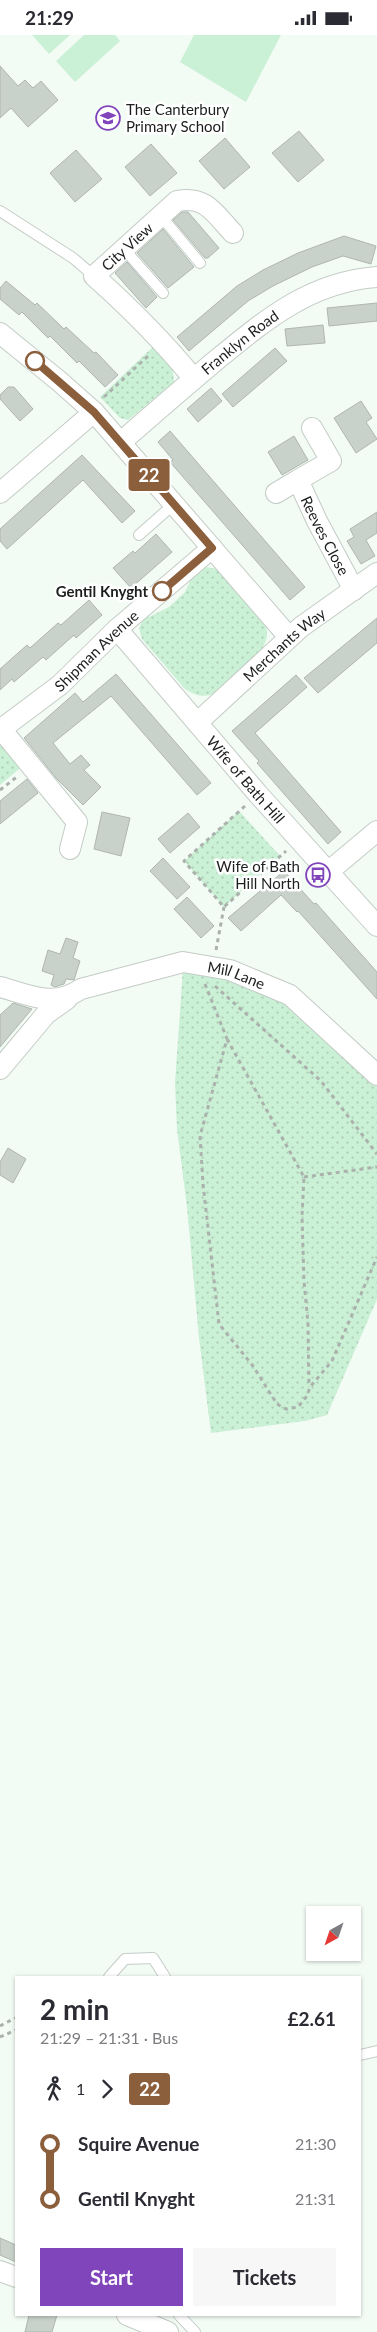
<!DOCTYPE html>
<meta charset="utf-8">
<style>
body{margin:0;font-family:Lato,sans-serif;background:#f7f7f7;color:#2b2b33;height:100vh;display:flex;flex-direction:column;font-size:19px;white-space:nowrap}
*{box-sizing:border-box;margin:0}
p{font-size:16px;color:#7c7c81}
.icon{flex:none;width:28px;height:28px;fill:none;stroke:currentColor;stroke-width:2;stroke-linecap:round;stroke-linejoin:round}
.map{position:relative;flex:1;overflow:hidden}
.side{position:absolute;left:15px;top:1941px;width:346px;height:340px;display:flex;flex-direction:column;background:#fff;border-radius:0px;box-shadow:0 1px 4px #0004}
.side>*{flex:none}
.badge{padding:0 10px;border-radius:4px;font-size:18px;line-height:32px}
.needle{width:32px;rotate:220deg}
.fabs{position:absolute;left:306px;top:1871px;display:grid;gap:10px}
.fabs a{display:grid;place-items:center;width:55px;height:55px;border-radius:0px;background:#fff;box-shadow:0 1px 4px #0004;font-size:25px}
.map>.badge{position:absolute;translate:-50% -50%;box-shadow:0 0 0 2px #fff}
.legs{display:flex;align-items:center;gap:8px;height:55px;padding:0 25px;font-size:16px}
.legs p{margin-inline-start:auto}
.head{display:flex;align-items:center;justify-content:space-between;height:85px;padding:0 25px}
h1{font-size:28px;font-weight:700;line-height:38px}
.cta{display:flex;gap:10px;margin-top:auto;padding:10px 25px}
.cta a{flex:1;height:58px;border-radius:0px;background:#8145bb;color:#fff;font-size:20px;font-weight:700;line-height:58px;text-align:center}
.cta a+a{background:#f7f7f7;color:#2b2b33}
ul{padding:0 25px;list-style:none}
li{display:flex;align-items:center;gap:18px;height:55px;font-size:19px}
li i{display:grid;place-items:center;width:8px;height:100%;margin:0 6px;background:currentColor}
li i::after{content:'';width:12px;height:12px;margin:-6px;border:4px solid;border-radius:50%;background:#fff}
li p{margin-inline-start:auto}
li:first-child i{background:linear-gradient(#0000 50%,currentColor 0)}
li:last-child i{background:linear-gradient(currentColor 50%,#0000 0)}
.status{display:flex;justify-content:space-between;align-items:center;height:35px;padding:0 25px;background:#fff;direction:ltr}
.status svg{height:14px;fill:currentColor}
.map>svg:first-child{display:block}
</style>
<div class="status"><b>21:29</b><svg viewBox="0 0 49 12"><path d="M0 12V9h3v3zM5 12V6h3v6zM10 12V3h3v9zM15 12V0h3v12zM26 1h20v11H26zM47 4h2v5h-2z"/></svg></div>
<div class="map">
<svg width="377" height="2297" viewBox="0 0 377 2297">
<defs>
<pattern id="grass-dots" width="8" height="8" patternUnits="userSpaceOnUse" patternTransform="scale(1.25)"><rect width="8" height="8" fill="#caf0d5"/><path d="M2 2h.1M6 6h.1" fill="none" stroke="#adcdb6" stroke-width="1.8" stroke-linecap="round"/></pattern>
</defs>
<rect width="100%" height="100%" fill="#f3fbf5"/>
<path fill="url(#grass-dots)" d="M 157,308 L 177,333 L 173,336 L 174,347 L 128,385 L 120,383 L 100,362 Z
M 205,532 L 218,534 C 229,546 263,578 266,592 C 269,602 265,610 259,618 L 211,660 C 200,662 194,660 185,654 L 142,604 L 139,593 L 146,579 L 149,582 L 169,572 L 185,557 L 195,535 Z
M 0,702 L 25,729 L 0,750 Z
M 239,776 L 280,821 L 224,872 L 184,826 Z
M 183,933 L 228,938 L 288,966 L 377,1051 L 377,1264 L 327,1380 L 305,1386 L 211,1398 L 199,1303 L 187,1172 L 177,1094 L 175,1048 Z"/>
<path fill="#caf0d5" d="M 32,0 L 70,0 L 49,19 Z
M 84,0 L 115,0 L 120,6 L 75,47 L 56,26 Z
M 194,0 L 281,0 L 246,67 L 180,27 Z"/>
<path fill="#c9d1cb" stroke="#afb6b1" d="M 0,31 L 18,51 L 25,45 L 33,53 L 41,46 L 58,65 L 28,92 L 11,73 L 0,83 Z
M 299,96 L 324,125 L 298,147 L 272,118 Z
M 225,103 L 250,132 L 224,154 L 199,126 Z
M 151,109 L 177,138 L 150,161 L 125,132 Z
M 76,115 L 102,144 L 75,167 L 50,138 Z
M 182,177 L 188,177 L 219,213 L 208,223 L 205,223 L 173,185 Z
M 163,194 L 194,232 L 168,253 L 137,218 Z
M 344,201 L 376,211 L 371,229 L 343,221 L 312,232 L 273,251 L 248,266 L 189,316 L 177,302 L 237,251 L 263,235 L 298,218 Z
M 127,227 L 157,262 L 146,273 L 115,238 Z
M 6,246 L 35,270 L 37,268 L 64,294 L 66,292 L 94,318 L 96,317 L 118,340 L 105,352 L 79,326 L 77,328 L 50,301 L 48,303 L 22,277 L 19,280 L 0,264 L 0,253 Z
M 377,268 L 377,286 L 329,291 L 327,273 Z
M 323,290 L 325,308 L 287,311 L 285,294 Z
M 275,313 L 287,326 L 233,372 L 222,359 Z
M 8,352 L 14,352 L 33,374 L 20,386 L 0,364 L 0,360 Z
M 211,353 L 222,366 L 198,387 L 187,374 Z
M 361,366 L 372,383 L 366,387 L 377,404 L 356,418 L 334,383 Z
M 170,396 L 305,552 L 290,565 L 170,427 L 173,425 L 158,407 Z
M 294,401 L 308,425 L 282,440 L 268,417 Z
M 82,420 L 135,476 L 122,488 L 83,445 L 7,514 L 0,506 L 0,494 Z
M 377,477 L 377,498 L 366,505 L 375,521 L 361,529 L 347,506 L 354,502 L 350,494 Z
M 156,499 L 172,517 L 131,553 L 113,533 L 133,516 L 135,518 Z
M 89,565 L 102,580 L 76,603 L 74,600 L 46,625 L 43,622 L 14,647 L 12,644 L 0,655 L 0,634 L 27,610 L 30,613 L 58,588 L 61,590 Z
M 377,583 L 377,608 L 318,658 L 304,643 Z
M 116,639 L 211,748 L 197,760 L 111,661 L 53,708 L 70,729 L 81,720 L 90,730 L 84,735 L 101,752 L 83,770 L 56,743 L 24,703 L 75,658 L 83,667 Z
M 296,640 L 307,652 L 255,698 L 341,797 L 328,809 L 257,728 L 259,726 L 232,696 Z
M 27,744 L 38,758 L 0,789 L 0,766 Z
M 102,777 L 130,783 L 121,821 L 94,814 Z
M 188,778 L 200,792 L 170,818 L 158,804 Z
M 163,823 L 190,852 L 177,864 L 150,836 Z
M 284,836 L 314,869 L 316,868 L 377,937 L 377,964 L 298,876 L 297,877 L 281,860 L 241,896 L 228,883 Z
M 187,862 L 214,891 L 201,903 L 174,874 Z
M 66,903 L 78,907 L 73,923 L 80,926 L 74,945 L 66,944 L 64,949 L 55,952 L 51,950 L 54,940 L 42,936 L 48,915 L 60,919 Z
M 13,968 L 32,974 L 0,1012 L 0,980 Z
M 8,1113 L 26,1124 L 13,1148 L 0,1140 L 0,1127 Z
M 0,2203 L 16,2210 L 16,2227 L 0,2220 Z
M 29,2280 L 57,2280 L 52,2297 L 25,2297 Z"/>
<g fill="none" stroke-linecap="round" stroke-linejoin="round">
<g stroke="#c4ccc6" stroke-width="12">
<path id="service" d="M 0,176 L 73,223 L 94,241
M 161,181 L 200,228
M 124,214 L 163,258
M 139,500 L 174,469
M 109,1942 L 125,1924 L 153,1923 L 165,1942
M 360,2020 L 377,2016
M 179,2280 L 195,2297"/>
</g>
<g stroke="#c4ccc6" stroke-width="22">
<g id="minor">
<path d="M 0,298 L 59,346 L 94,377 L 289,602"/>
<path id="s1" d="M 194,344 C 163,306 130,273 94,241 L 177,166 C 206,160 215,179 233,198"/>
<path id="s2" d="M 312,393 L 331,426 L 298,445 L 317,486 L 354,555"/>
<path id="s3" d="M 121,407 C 152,380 183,353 214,327 C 264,286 309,247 377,242"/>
<path d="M 0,458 L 94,377"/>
<path d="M 276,458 L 298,445"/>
<path id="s4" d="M 117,594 L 258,759 L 377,891"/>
<path id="s5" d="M 198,687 L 301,592 L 377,538"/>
<path d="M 1,694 L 77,787 L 70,814"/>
<path id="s6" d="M 0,695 L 60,650 L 117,594 L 212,513"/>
<path d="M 328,837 L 377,796"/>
<path id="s7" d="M 0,952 C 30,960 53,973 81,954 L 183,927 L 230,935 L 290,960 L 377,1040"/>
<path d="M 0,1034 L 46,979 L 67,964"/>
<path d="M 0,2236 L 16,2242"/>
<path d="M 127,2280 L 168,2297"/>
</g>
</g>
<path stroke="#abb2ad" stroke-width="3" stroke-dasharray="4 4" stroke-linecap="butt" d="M 104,362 L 149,320
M 0,755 L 18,741
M 245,771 L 184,826 L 224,872 L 286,816
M 216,915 L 224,872
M 205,949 L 227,1004 L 200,1101 L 203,1149 L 219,1289 L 253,1331 L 277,1369 L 286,1374 L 298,1372 L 307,1361 L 310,1352 L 332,1326 L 377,1222
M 215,951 L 321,1046 L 377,1119
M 227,1004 L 304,1142 L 302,1181 L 304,1246 L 308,1288 L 309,1352
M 304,1142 L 377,1132
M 0,1991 L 15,1983
M 0,2002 L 16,1995"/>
<use href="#service" stroke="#fff" stroke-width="10"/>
<use href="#minor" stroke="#fff" stroke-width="20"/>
</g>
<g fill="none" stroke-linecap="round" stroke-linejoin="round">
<g stroke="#fff" stroke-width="11">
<path id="line-1" d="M 35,326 L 94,377 L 212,513 L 162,556"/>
</g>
<use href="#line-1" stroke="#8b5e3c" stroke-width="8"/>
</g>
<defs>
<g id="school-ring" transform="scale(1.25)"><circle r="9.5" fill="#fff" stroke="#8145bb" stroke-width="1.5"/><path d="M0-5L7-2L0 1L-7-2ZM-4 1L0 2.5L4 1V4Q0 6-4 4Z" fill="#8145bb"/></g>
<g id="bus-ring" transform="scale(1.25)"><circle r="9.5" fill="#fff" stroke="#8145bb" stroke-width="1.5"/><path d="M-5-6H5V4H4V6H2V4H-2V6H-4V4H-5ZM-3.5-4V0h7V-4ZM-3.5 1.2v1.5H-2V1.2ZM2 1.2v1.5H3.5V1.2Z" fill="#8145bb"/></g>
</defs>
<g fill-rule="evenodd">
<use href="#school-ring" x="108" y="83"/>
<use href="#bus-ring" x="318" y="840"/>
</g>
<g fill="#fff" stroke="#8b5e3c" stroke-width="2.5">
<circle cx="35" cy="326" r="9"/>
<circle cx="162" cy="556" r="9"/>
</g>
<g text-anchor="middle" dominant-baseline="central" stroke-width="5" stroke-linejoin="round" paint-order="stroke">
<g font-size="15" fill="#1c1f1d" stroke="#fff" text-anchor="start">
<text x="126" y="74">The Canterbury<tspan x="126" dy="17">Primary School</tspan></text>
<text x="300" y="831" text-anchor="end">Wife of Bath<tspan x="300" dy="17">Hill North</tspan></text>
</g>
<g font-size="15" fill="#1c1f1d" stroke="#fff">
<text stroke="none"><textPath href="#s1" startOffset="188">City View</textPath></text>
<text stroke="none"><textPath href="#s3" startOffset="155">Franklyn Road</textPath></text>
<text stroke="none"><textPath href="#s2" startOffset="138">Reeves Close</textPath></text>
<text stroke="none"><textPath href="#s5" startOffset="116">Merchants Way</textPath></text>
<text stroke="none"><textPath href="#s6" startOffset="125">Shipman Avenue</textPath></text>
<text stroke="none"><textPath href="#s4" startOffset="198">Wife of Bath Hill</textPath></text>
<text stroke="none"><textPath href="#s7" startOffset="245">Mill Lane</textPath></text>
</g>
<g font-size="15" font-weight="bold" fill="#1c1f1d" stroke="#fff" text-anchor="end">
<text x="148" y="556">Gentil Knyght</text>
</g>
</g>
</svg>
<div class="fabs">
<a><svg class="needle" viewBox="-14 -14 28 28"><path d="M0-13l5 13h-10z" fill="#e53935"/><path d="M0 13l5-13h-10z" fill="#7c7c81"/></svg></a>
</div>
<b class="badge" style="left:149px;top:440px;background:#8b5e3c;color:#fff">22</b>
<section class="side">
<div class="head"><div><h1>2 min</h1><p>21:29 – 21:31 · Bus</p></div><b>£2.61</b></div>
<div class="legs"><svg class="icon" aria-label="walk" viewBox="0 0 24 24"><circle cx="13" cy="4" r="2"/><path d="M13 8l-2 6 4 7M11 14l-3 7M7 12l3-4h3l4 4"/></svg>1<svg class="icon" aria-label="forward" viewBox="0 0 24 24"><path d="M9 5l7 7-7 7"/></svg><b class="badge" style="background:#8b5e3c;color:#fff">22</b></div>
<ul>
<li><i style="color:#8b5e3c"></i><b>Squire Avenue</b><p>21:30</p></li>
<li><i style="color:#8b5e3c"></i><b>Gentil Knyght</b><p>21:31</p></li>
</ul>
<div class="cta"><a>Start</a><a>Tickets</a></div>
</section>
</div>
